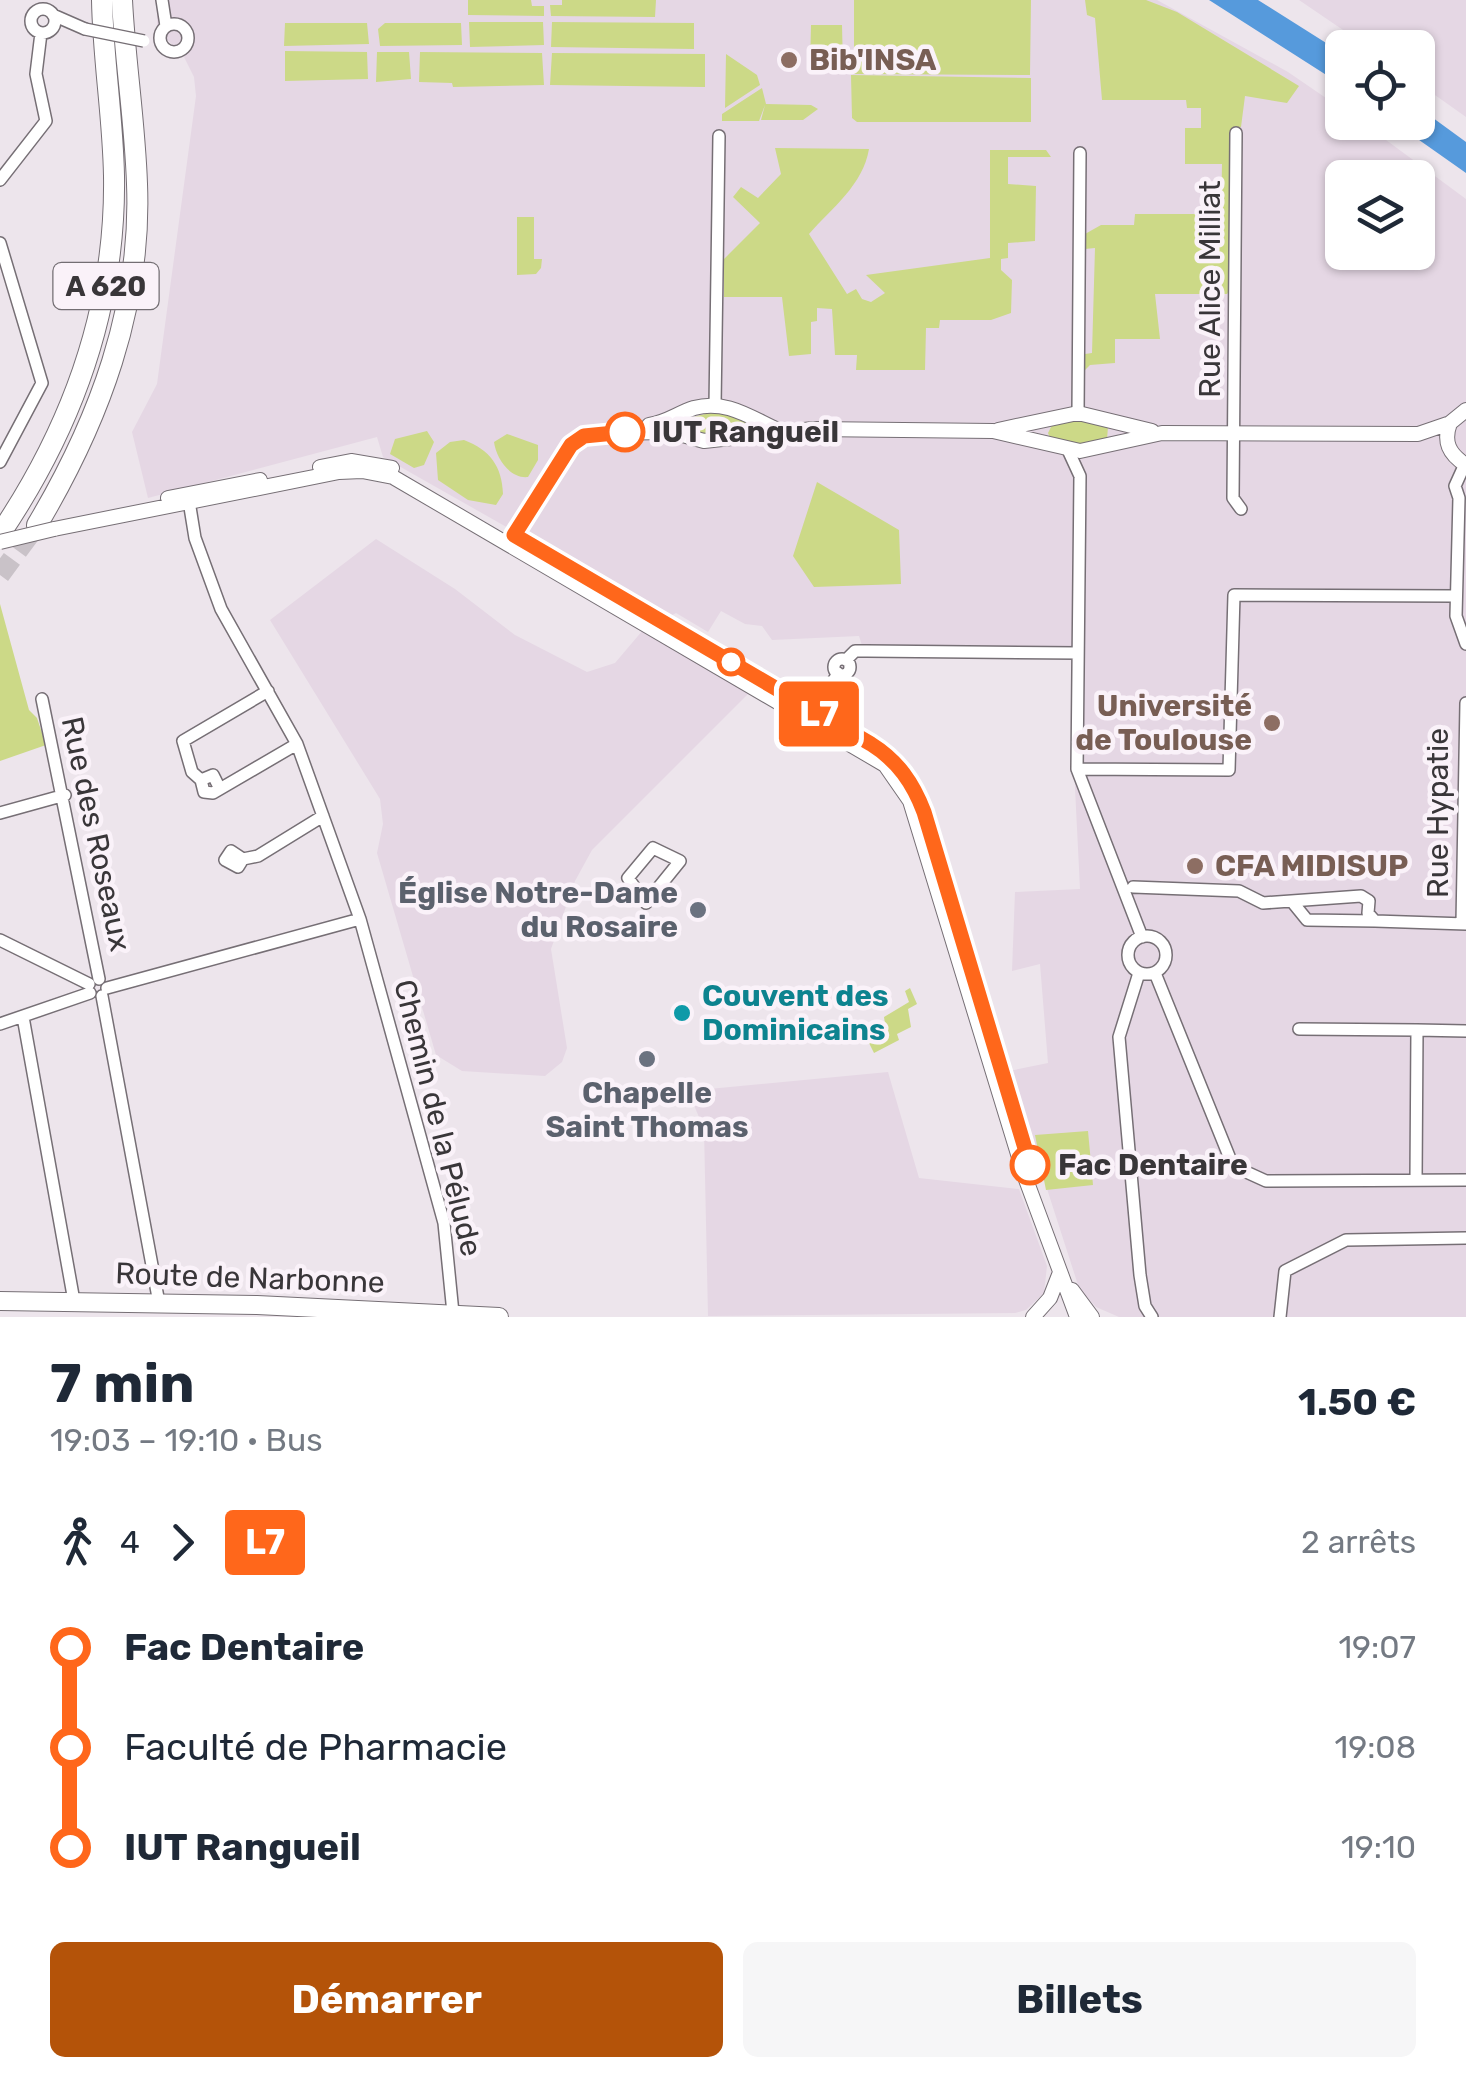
<!DOCTYPE html>
<html lang="fr">
<meta charset="utf-8">
<style>
body{margin:0;font-family:Rubik,sans-serif;background:#f6f6f7;color:#1f2937;height:100vh;display:flex;flex-direction:column;font-size:38px;white-space:nowrap}
*{box-sizing:border-box;margin:0}
p{font-size:32px;color:#747a83}
.icon{flex:none;width:55px;height:55px;fill:none;stroke:currentColor;stroke-width:2;stroke-linecap:round;stroke-linejoin:round}
.map{position:relative;height:1317px;overflow:hidden}
.panel{display:flex;flex-direction:column;background:#fff;flex:1}
.panel>*{flex:none}
.badge{padding:0 20px;border-radius:8px;font-size:35px;line-height:65px}
.fabs{position:absolute;left:1325px;top:30px;display:grid;gap:20px}
.fabs a{display:grid;place-items:center;width:110px;height:110px;border-radius:15px;background:#fff;box-shadow:0 2px 8px #0004;font-size:50px}
.map>.badge{position:absolute;translate:-50% -50%;box-shadow:0 0 0 5px #fff}
.legs{display:flex;align-items:center;gap:15px;height:110px;padding:0 50px;font-size:32px}
.legs p{margin-inline-start:auto}
.overview{display:flex;align-items:center;justify-content:space-between;height:170px;padding:0 50px}
h1{font-size:55px;font-weight:700;line-height:75px}
.button{display:flex;gap:20px;margin-top:auto;padding:20px 50px}
.button a{flex:1;height:115px;border-radius:15px;background:#b45309;color:#fff;font-size:40px;font-weight:700;line-height:115px;text-align:center}
.button a+a{background:#f6f6f7;color:#1f2937}
ul{padding:0 50px;list-style:none}
li{display:flex;align-items:center;gap:35px;height:100px;font-size:38px}
li i{display:grid;place-items:center;width:15px;height:100%;margin:0 12px;background:currentColor}
li i::after{content:'';width:25px;height:25px;margin:-12px;border:8px solid;border-radius:50%;background:#fff}
li p{margin-inline-start:auto}
li:first-child i{background:linear-gradient(#0000 50%,currentColor 0)}
li:last-child i{background:linear-gradient(currentColor 50%,#0000 0)}
.map>svg:first-child{display:block}
</style>
<div class="map">
<svg width="1466" height="1317" viewBox="0 0 1466 1317">
<rect width="100%" height="100%" fill="#ede5ec"/>
<path fill="#e5d7e4" fill-rule="evenodd" d="M 157,0 L 1157,0 L 1288,72 L 1342,109 L 1342,122 L 1363,123 L 1466,199 L 1466,1317 L 1119,1317 L 1096,1307 L 1079,1288 L 1009,1071 L 1048,1063 L 1040,964 L 1012,971 L 1015,892 L 1080,889 L 1075,788 L 1080,657 L 866,658 L 859,636 L 772,640 L 762,626 L 745,624 L 721,611 L 708,632 L 676,613 L 667,618 L 383,457 L 377,437 L 148,498 L 132,432 L 157,384 L 196,96 L 194,77 L 184,57 L 157,29 ZM 1342,178 L 1418,178 L 1418,252 L 1342,252 Z
M 1299,0 L 1466,0 L 1466,117 L 1418,83 L 1418,48 L 1368,47 Z
M 376,539 L 455,589 L 515,635 L 587,672 L 615,663 L 643,630 L 750,692 L 592,850 L 575,881 L 551,949 L 567,1048 L 562,1062 L 545,1076 L 462,1071 L 436,1055 L 377,853 L 383,824 L 380,799 L 270,620 Z
M 888,1072 L 919,1178 L 1019,1189 L 1047,1266 L 1044,1293 L 1026,1310 L 1015,1313 L 708,1316 L 704,1129 L 688,1091 Z"/>
<path fill="#ccd987" d="M 468,0 L 531,0 L 532,6 L 544,6 L 544,16 L 468,15 Z
M 562,0 L 656,0 L 655,17 L 551,16 L 550,5 L 562,5 Z
M 854,0 L 1031,0 L 1030,75 L 854,74 Z
M 1085,0 L 1146,0 L 1177,12 L 1299,86 L 1287,103 L 1245,96 L 1241,127 L 1232,127 L 1232,287 L 1227,294 L 1155,294 L 1160,339 L 1115,339 L 1115,363 L 1090,365 L 1085,370 L 1085,354 L 1092,353 L 1095,248 L 1085,249 L 1085,234 L 1101,225 L 1134,225 L 1135,214 L 1221,214 L 1222,164 L 1185,164 L 1185,128 L 1201,128 L 1201,108 L 1187,108 L 1186,100 L 1102,100 L 1095,18 L 1087,15 Z
M 469,22 L 543,22 L 544,45 L 470,47 Z
M 552,22 L 694,23 L 694,49 L 551,47 Z
M 285,23 L 367,23 L 369,44 L 284,46 Z
M 385,23 L 461,23 L 462,45 L 380,46 L 378,29 Z
M 811,25 L 842,25 L 843,67 L 827,68 L 826,60 L 819,62 L 819,68 L 810,68 Z
M 285,51 L 367,52 L 368,79 L 285,81 Z
M 377,52 L 409,52 L 411,79 L 376,82 Z
M 420,52 L 542,53 L 544,85 L 453,87 L 452,83 L 419,82 Z
M 552,53 L 705,54 L 705,87 L 550,85 Z
M 726,54 L 757,75 L 760,85 L 725,108 Z
M 851,75 L 1031,78 L 1031,122 L 857,122 L 852,118 Z
M 762,88 L 766,104 L 811,105 L 818,109 L 803,120 L 761,120 L 765,105 L 759,121 L 722,121 L 722,114 Z
M 775,148 L 869,149 C 863,185 832,208 809,234 L 847,294 L 856,289 L 862,299 L 871,302 L 885,293 L 866,275 L 990,258 L 990,150 L 1046,150 L 1051,157 L 1008,157 L 1008,184 L 1036,186 L 1035,241 L 1008,243 L 1008,258 L 1001,259 L 1001,270 L 1012,280 L 1011,313 L 991,320 L 940,320 L 939,328 L 926,328 L 925,370 L 856,370 L 857,355 L 835,355 L 832,309 L 817,308 L 817,321 L 811,322 L 811,354 L 789,356 L 782,297 L 724,297 L 724,259 L 760,223 L 733,197 L 741,187 L 758,198 L 781,174 Z
M 517,217 L 534,217 L 534,259 L 542,259 L 541,268 L 536,274 L 517,275 Z
M 717,411 L 746,420 L 746,431 L 723,437 L 684,431 L 685,419 Z
M 1073,419 L 1108,426 L 1107,440 L 1082,446 L 1051,440 L 1048,433 L 1053,423 Z
M 427,431 L 434,442 L 424,465 L 414,468 L 390,454 L 395,439 Z
M 507,434 L 538,445 L 538,460 L 528,477 C 510,479 496,458 494,442 Z
M 464,440 C 490,450 502,466 503,494 L 496,505 L 468,500 L 438,480 L 436,453 L 450,442 Z
M 817,482 L 899,530 L 901,584 L 814,587 L 793,556 Z
M 0,604 L 29,710 L 37,718 L 46,745 L 0,761 Z
M 910,988 L 917,1004 L 908,1009 L 911,1027 L 897,1034 L 899,1040 L 874,1053 L 861,1027 L 874,1021 L 878,1041 L 887,1037 L 884,1017 L 909,1002 L 905,991 Z
M 1088,1131 L 1093,1185 L 1046,1190 L 1035,1135 Z"/>
<path fill="#569adc" d="M 1209,0 L 1258,0 L 1342,53 L 1342,85 Z
M 1418,107 L 1466,142 L 1466,173 L 1395,123 L 1418,122 Z"/>
<g fill="none" stroke-linecap="round" stroke-linejoin="round">
<path stroke="#c9c2c8" stroke-width="20" stroke-dasharray="20 10" stroke-linecap="butt" d="M 0,575 L 37,525"/>
<g stroke="#766f75" stroke-width="14">
<path id="minor" d="M 162,0 L 166,26
M31 21a12 12 0 1 1 24 0a12 12 0 1 1-24 0Z
M 53,15 L 85,29
M160 38a14 14 0 1 1 28 0a14 14 0 1 1-28 0Z
M 1236,133 L 1233,498 L 1241,509
M 0,180 L 46,121 L 36,74 L 41,33
M 0,243 L 42,383 L 0,462
M 715,406 L 719,136
M 1078,413 L 1080,153
M 1068,450 L 1080,476 L 1077,769 L 1142,937
M 1465,464 L 1455,486 L 1459,498 L 1456,616 L 1466,644
M 188,495 L 195,538 L 221,609 L 297,744 L 360,919 L 444,1223 L 453,1313
M834 667a8 8 0 1 1 16 0a8 8 0 1 1-16 0Z
M 846,660 L 855,651 L 867,651 L 1078,653
M 42,699 L 99,979
M 811,719 L 838,673
M 1077,769 L 1229,770 L 1234,595 L 1455,596
M 201,780 L 192,772 L 183,741 L 268,691
M 219,787 L 213,775 L 201,780 L 204,792 L 213,793 L 297,744
M 0,813 L 65,795
M 653,848 L 680,861 L 646,903 L 628,878 Z
M 243,859 L 231,851 L 225,860 L 238,867 L 243,859 L 258,856 L 323,816
M 1133,887 L 1239,891 L 1263,903 L 1361,896 L 1369,901 L 1368,913 L 1375,921 L 1307,920 L 1294,904
M 1375,921 L 1466,924
M 1462,923 L 1466,703
M1128 955a19 19 0 1 1 38 0a19 19 0 1 1-38 0Z
M 0,940 L 89,984
M 1139,973 L 1119,1037 L 1140,1275 L 1145,1306 L 1152,1317
M 1155,973 L 1233,1166 L 1266,1181 L 1466,1180
M 107,988 L 360,919
M 102,996 L 159,1303
M 23,1017 L 74,1301
M 0,1024 L 90,993
M 1299,1029 L 1417,1030
M 1416,1180 L 1417,1030 L 1466,1031
M 1280,1317 L 1285,1271 L 1346,1240 L 1466,1238"/>
</g>
<g stroke="#766f75" stroke-width="16">
<path id="tertiary" d="M 1466,410 L 1450,423 C 1443,442 1449,454 1466,465
M 649,425 C 666,423 678,413 694,408 C 726,399 751,418 778,430
M 998,430 L 1078,413 L 1152,431
M 320,467 L 351,461 L 392,468
M 168,498 L 260,480
M 54,529 L 339,472 L 362,471 L 393,477 L 885,765 L 910,801 L 1025,1177 L 1077,1317
M 506,540 L 514,535 L 571,445 L 597,433 L 672,432 L 704,441 L 813,429 L 993,431 L 1080,451 L 1162,433 L 1418,434 L 1450,423
M 1072,1290 L 1092,1317
M 1033,1317 L 1050,1298 L 1059,1275"/>
</g>
<g stroke="#766f75" stroke-width="20">
<path id="primary" d="M 0,1301 L 257,1305 L 499,1317"/>
</g>
<g stroke="#766f75" stroke-width="22">
<path id="motorway" d="M 37,525 C 99,421 142,307 137,184 C 135,122 125,61 122,0
M 0,534 C 73,426 116,307 114,176 C 113,117 103,59 102,0"/>
</g>
<use href="#minor" stroke="#fff" stroke-width="11"/>
<use href="#tertiary" stroke="#fff" stroke-width="14"/>
<use href="#primary" stroke="#fff" stroke-width="18"/>
<use href="#motorway" stroke="#fff" stroke-width="20"/>
<g stroke="#766f75" stroke-width="14" stroke-linecap="butt">
<path id="minor-bridge" d="M 85,29 L 144,41"/>
</g>
<g stroke="#766f75" stroke-width="16" stroke-linecap="butt">
<path id="tertiary-bridge" d="M 0,542 L 54,529"/>
</g>
<use href="#minor-bridge" stroke="#fff" stroke-width="11"/>
<use href="#tertiary-bridge" stroke="#fff" stroke-width="14"/>
</g>
<g fill="none" stroke-linecap="round" stroke-linejoin="round">
<g stroke="#fff" stroke-width="22">
<path id="line-1" d="M 625,432 L 584,436 L 571,445 L 514,535 L 871,744 C 898,761 913,783 924,812 L 1030,1165"/>
</g>
<use href="#line-1" stroke="#ff671b" stroke-width="15"/>
</g>
<g fill="#8d6e63" stroke="#faf2f9" stroke-width="4">
<circle cx="789" cy="60" r="10"/>
<circle cx="1272" cy="723" r="10"/>
<circle cx="1195" cy="866" r="10"/>
</g>
<g fill="#fff" stroke="#ff671b" stroke-width="5">
<circle cx="625" cy="432" r="18"/>
<circle cx="731" cy="662" r="12"/>
<circle cx="1030" cy="1165" r="18"/>
</g>
<g fill="#6b7280" stroke="#faf2f9" stroke-width="4">
<circle cx="698" cy="910" r="10"/>
<circle cx="647" cy="1059" r="10"/>
</g>
<circle fill="#0f9aa8" stroke="#faf2f9" stroke-width="4" cx="682" cy="1013" r="10"/>
<g text-anchor="middle" dominant-baseline="central" stroke-width="9" stroke-linejoin="round" paint-order="stroke">
<rect fill="#faf2f9" stroke="#736e73" stroke-width="2.5" x="53.5" y="263" width="105" height="46" rx="8"/>
<g font-size="28" font-weight="bold" fill="#393639">
<text x="106" y="286">A 620</text>
</g>
<g font-size="30" font-weight="bold" fill="#785e54" stroke="#faf2f9" text-anchor="start">
<text x="809" y="60">Bib'INSA</text>
<text x="1252" y="706" text-anchor="end">Université<tspan x="1252" dy="34">de Toulouse</tspan></text>
<text x="1215" y="866">CFA MIDISUP</text>
</g>
<g font-size="30" fill="#393639" stroke="#faf2f9">
<text transform="translate(1210 289) rotate(-90)">Rue Alice Milliat</text>
<text transform="translate(1438 813) rotate(-90)">Rue Hypatie</text>
<text transform="translate(96 834) rotate(78)">Rue des Roseaux</text>
<text transform="translate(438 1118) rotate(76)">Chemin de la Pélude</text>
<text transform="translate(250 1278) rotate(2)">Route de Narbonne</text>
</g>
<g font-size="30" font-weight="bold" fill="#393639" stroke="#faf2f9" text-anchor="start">
<text x="652" y="432">IUT Rangueil</text>
<text x="1058" y="1165">Fac Dentaire</text>
</g>
<g font-size="30" font-weight="bold" fill="#5b616d" stroke="#faf2f9" text-anchor="end">
<text x="678" y="893">Église Notre-Dame<tspan x="678" dy="34">du Rosaire</tspan></text>
<text x="647" y="1093" text-anchor="middle">Chapelle<tspan x="647" dy="34">Saint Thomas</tspan></text>
</g>
<g font-size="30" font-weight="bold" fill="#0d838f" stroke="#faf2f9" text-anchor="start">
<text x="702" y="996">Couvent des<tspan x="702" dy="34">Dominicains</tspan></text>
</g>
</g>
</svg>
<div class="fabs">
<a><svg class="icon" aria-label="locate" viewBox="0 0 24 24"><circle cx="12" cy="12" r="6"/><path d="M12 2v4M12 18v4M2 12h4M18 12h4"/></svg></a>
<a><svg class="icon" aria-label="layers" viewBox="0 0 24 24"><path d="M12 4l9 5-9 5-9-5zM3 14l9 5 9-5"/></svg></a>
</div>
<b class="badge" style="left:819px;top:714px;background:#ff671b;color:#fff">L7</b>
</div>
<section class="panel">
<div class="overview"><div><h1>7 min</h1><p>19:03 – 19:10 · Bus</p></div><b>1.50 €</b></div>
<div class="legs"><svg class="icon" aria-label="walk" viewBox="0 0 24 24"><circle cx="13" cy="4" r="2"/><path d="M13 8l-2 6 4 7M11 14l-3 7M7 12l3-4h3l4 4"/></svg>4<svg class="icon" aria-label="forward" viewBox="0 0 24 24"><path d="M9 5l7 7-7 7"/></svg><b class="badge" style="background:#ff671b;color:#fff">L7</b><p>2 arrêts</p></div>
<ul>
<li><i style="color:#ff671b"></i><b>Fac Dentaire</b><p>19:07</p></li>
<li><i style="color:#ff671b"></i><span>Faculté de Pharmacie</span><p>19:08</p></li>
<li><i style="color:#ff671b"></i><b>IUT Rangueil</b><p>19:10</p></li>
</ul>
<div class="button"><a>Démarrer</a><a>Billets</a></div>
</section>
